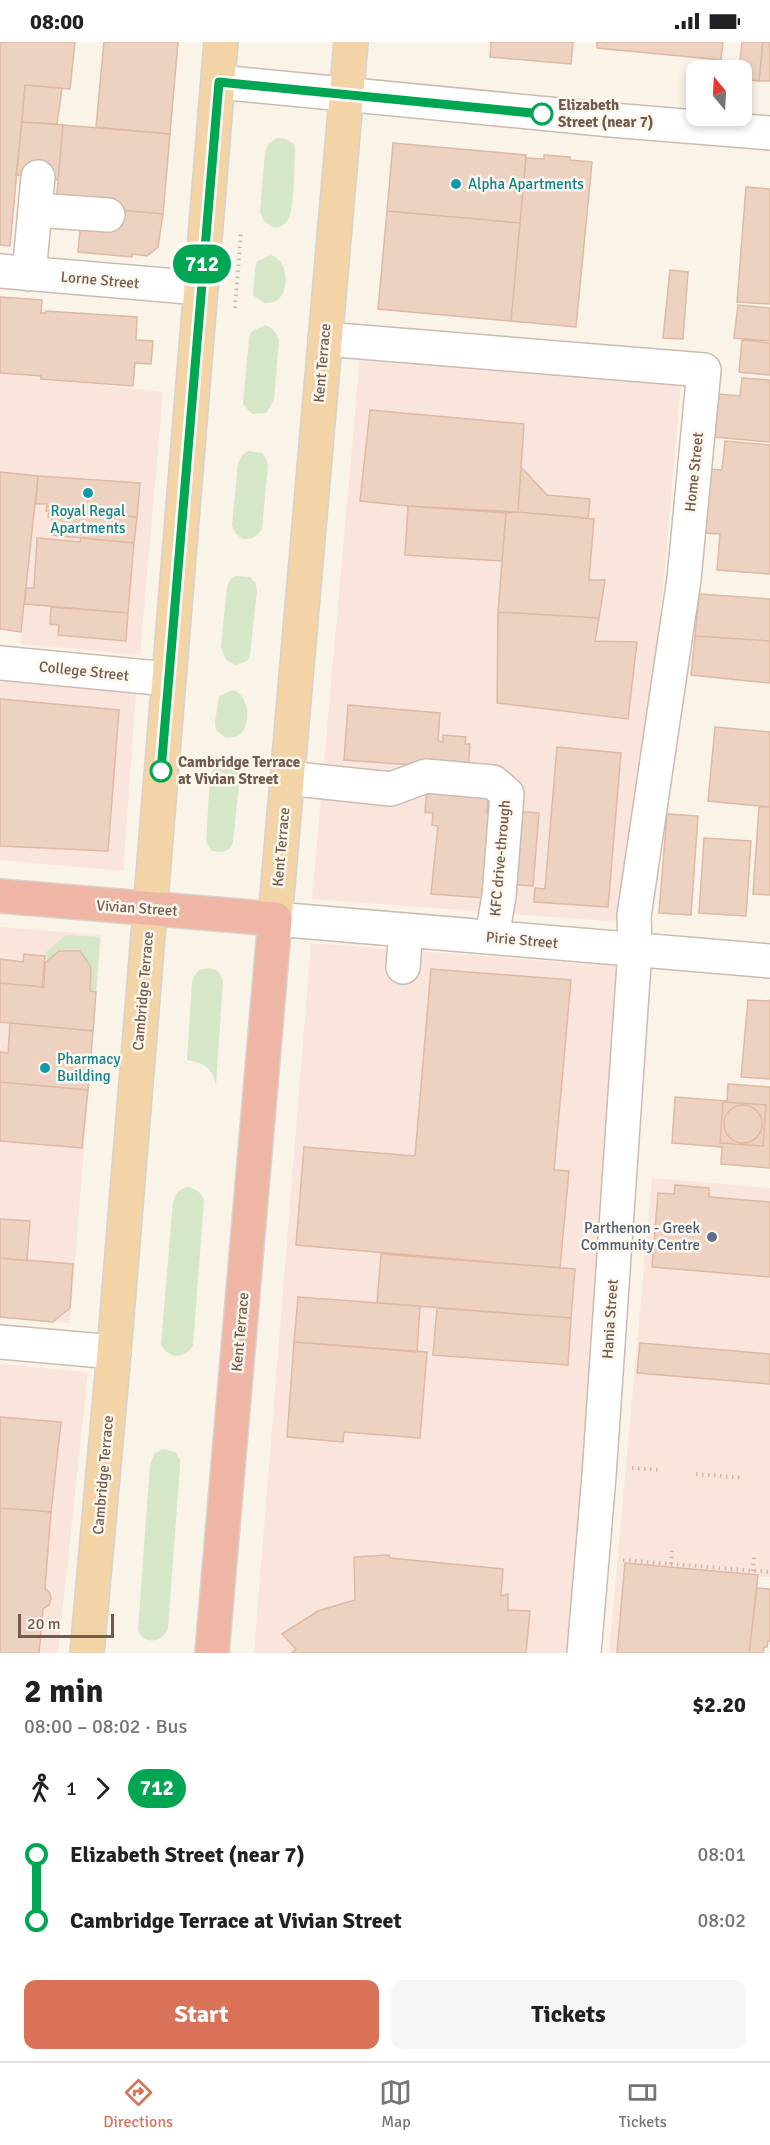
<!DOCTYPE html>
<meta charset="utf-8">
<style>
body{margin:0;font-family:Signika,sans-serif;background:#f6f6f6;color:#202124;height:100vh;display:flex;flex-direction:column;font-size:22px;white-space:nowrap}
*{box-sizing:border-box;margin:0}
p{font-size:20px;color:#757577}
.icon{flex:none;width:33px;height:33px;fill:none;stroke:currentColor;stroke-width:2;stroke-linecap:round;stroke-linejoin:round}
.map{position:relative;height:1611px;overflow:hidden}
.details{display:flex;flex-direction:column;background:#fff;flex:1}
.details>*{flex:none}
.badge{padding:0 12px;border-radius:20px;font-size:21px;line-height:39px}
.needle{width:39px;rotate:342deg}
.buttons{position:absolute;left:686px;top:18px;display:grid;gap:12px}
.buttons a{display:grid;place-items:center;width:66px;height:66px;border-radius:12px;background:#fff;box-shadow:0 3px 9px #0003;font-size:30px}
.scale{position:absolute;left:18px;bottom:15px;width:96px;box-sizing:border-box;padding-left:6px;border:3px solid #725a4e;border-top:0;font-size:16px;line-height:21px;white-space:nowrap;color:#725a4e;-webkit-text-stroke:4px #fdf7ee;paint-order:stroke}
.map>.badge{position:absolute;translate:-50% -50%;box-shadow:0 0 0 3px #fff}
.legs{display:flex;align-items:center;gap:9px;height:66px;padding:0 24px;font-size:20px}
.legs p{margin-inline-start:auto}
.overview{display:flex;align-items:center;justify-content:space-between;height:102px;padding:0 24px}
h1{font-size:33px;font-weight:700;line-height:45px}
.button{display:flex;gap:12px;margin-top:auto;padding:12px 24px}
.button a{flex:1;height:69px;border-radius:12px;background:#d97259;color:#fff;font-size:24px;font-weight:700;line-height:69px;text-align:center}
.button a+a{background:#f6f6f6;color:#202124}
ul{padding:0 24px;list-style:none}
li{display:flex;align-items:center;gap:21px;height:66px;font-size:22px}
li i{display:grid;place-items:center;width:9px;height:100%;margin:0 8px;background:currentColor}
li i::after{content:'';width:15px;height:15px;margin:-8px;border:4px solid;border-radius:50%;background:#fff}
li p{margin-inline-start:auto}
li:first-child i{background:linear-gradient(#0000 50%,currentColor 0)}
li:last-child i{background:linear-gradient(currentColor 50%,#0000 0)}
.status{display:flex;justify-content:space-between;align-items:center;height:42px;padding:0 30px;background:#fff;direction:ltr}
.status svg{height:16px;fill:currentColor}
.tabs{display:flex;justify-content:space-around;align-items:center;height:84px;border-top:2px solid #e0e0e0;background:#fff;font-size:16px;color:#757577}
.tabs a{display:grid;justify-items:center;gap:3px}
.tabs .on{color:#d97259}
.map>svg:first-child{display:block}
</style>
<div class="status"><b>08:00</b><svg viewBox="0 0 49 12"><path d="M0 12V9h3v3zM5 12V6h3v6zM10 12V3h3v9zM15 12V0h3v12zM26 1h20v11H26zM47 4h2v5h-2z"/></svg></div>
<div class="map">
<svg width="770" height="1611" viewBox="0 0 770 1611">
<rect width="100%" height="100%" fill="#faf3e8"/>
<path fill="#fae5dd" d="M 360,315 L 681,343 L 633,881 L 312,857 Z
M 0,331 L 163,350 L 140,613 L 21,602 L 37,434 L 0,429 Z
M 0,639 L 136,651 L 123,829 L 0,818 Z
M 0,885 L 101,893 L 70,1281 L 0,1276 Z
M 311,901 L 627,925 L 569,1611 L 254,1611 Z
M 652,1136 L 770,1146 L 770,1535 L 758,1535 L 751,1611 L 609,1611 Z
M 0,1322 L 88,1330 L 58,1611 L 0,1611 Z"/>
<path fill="#d5e7c8" d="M 277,96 L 286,97 L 294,102 L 295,109 C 294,124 295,169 287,179 C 277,193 263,182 260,170 L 265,110 L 269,101 Z
M 271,213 C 286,218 290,242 281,254 C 278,260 270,261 264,261 L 253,253 L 255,227 L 257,219 Z
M 265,283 C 273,286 276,290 279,298 L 274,358 L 266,371 L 252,372 L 243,362 L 249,297 L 251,290 Z
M 248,409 L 262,411 L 266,417 L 268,423 L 262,487 C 253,502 236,500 232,483 L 238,421 L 242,413 Z
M 236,534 L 250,535 L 255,540 L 257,548 L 250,614 L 247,619 L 236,623 L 226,618 L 221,605 L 227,544 L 231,537 Z
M 233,648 C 248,653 251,676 243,689 C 240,694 232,696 226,696 L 216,688 L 215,680 L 219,654 Z
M 226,720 L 235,724 L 240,734 L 233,800 C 229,810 223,811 212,809 L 206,800 L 210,734 L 214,725 Z
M 66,893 L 100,895 L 96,950 L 90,949 L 91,925 L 80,909 L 59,909 L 48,919 L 45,911 Z
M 209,926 C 217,928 221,930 223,939 L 216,1043 C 212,1025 204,1021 187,1018 L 192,940 L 195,933 L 199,928 Z
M 189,1145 C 197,1148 201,1150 204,1158 L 193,1303 C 186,1318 168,1317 161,1302 L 173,1160 C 176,1150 179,1147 189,1145 Z
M 163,1407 L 175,1410 L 180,1418 L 180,1424 L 168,1586 C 163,1602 142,1603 138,1587 L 150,1423 L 154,1412 Z"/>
<path fill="#edd2c2" stroke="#deb9a4" stroke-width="1.5" d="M 0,0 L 75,0 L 70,47 L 25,43 L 10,204 L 0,203 Z
M 104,0 L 178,0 L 170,92 L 96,85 Z
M 491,0 L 573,0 L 571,22 L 490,15 Z
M 597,0 L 723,0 L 721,18 L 597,6 Z
M 742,0 L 763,0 L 759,39 L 741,37 L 741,28 L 739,28 Z
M 763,0 L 770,0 L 770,39 L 759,39 Z
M 25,43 L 62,46 L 57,82 L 22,80 Z
M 22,80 L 63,83 L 58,138 L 16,133 Z
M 63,83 L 170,92 L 163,172 L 56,162 Z
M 393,101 L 526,113 L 520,181 L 387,169 Z
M 544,113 L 570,115 L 570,118 L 592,120 L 576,285 L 511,279 L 526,116 L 544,117 Z
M 746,145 L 770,147 L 770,262 L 737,260 Z
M 109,167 L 163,172 L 158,205 L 147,214 L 132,212 L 132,215 L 78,210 L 81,178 Z
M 387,169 L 520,181 L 511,279 L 378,267 Z
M 670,228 L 688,230 L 683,297 L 663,296 Z
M 0,255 L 42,258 L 41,271 L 46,271 L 46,269 L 137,275 L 136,298 L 153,299 L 151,322 L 135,321 L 133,344 L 41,337 L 41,334 L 0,331 Z
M 738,263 L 770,266 L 770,299 L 734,296 Z
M 742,298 L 770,301 L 770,333 L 739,330 Z
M 742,336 L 770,338 L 770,400 L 715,395 L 719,352 L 740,354 Z
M 370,368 L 524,382 L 518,470 L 408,464 L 360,459 Z
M 725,399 L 770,403 L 770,532 L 717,528 L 720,492 L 705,491 L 710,427 L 722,428 Z
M 521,425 L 547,453 L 590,457 L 588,476 L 518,470 Z
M 0,430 L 38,434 L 21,590 L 0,587 Z
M 38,434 L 140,441 L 137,475 L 46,469 L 47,462 L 36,462 Z
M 408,464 L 506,471 L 502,519 L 405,513 Z
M 49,469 L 137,475 L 134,501 L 51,493 L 52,475 L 48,475 Z
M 518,470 L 594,477 L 589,538 L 605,538 L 599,576 L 498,570 L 506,471 Z
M 37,496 L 80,500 L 81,496 L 134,501 L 128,571 L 25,562 L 26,546 L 34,546 Z
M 699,552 L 770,557 L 770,599 L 695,594 Z
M 51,565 L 128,571 L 126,599 L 58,593 L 59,583 L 50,582 Z
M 498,570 L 599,576 L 595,599 L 637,600 L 628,677 L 497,661 Z
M 695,594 L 770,599 L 770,641 L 691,633 Z
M 0,657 L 119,668 L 108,809 L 0,804 Z
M 348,663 L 440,671 L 438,699 L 443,700 L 443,693 L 466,695 L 465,702 L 470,702 L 468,727 L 344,718 Z
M 715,685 L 770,690 L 770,765 L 708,759 Z
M 557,705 L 621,711 L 608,865 L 534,860 L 535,846 L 545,847 Z
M 427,747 L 488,753 L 487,771 L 494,771 L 486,856 L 431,852 L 438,784 L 432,783 L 433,771 L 425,770 Z
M 759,765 L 770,765 L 770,853 L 753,852 Z
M 511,769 L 539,771 L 533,844 L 505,842 Z
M 667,772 L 698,774 L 691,873 L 659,871 Z
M 704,796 L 751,799 L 746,874 L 699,871 Z
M 59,909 L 80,909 L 91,925 L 90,949 L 96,950 L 93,989 L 0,980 L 0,941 L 44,945 L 45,921 Z
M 24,912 L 45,914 L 42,945 L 0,941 L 0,917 L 23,920 Z
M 431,927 L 571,938 L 554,1128 L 569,1129 L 560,1226 L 296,1203 L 304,1105 L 415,1114 Z
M 770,957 L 770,1037 L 741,1035 L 748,958 L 770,959 Z
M 10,981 L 93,989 L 88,1048 L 0,1040 L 0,1010 L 8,1011 Z
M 0,1040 L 88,1048 L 82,1106 L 0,1099 Z
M 728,1042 L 770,1045 L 770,1126 L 721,1122 L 722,1105 L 672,1101 L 675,1055 L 727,1059 Z
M 723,1060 L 766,1063 L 763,1104 L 720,1101 Z
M724 1082a19 19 0 1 1 38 0a19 19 0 1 1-38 0Z
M 675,1143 L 709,1146 L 709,1155 L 770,1160 L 770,1235 L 652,1225 L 658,1151 L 674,1152 Z
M 0,1177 L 30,1179 L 27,1219 L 0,1216 Z
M 381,1212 L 575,1227 L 571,1276 L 377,1261 Z
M 0,1216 L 73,1222 L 70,1266 L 53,1280 L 0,1275 Z
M 298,1255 L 420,1264 L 417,1310 L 294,1300 Z
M 437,1266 L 571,1276 L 568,1323 L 433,1313 Z
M 294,1300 L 427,1310 L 420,1396 L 344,1390 L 343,1400 L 287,1395 Z
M 640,1301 L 770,1312 L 770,1342 L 637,1331 Z
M 0,1375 L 61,1380 L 51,1470 L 0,1466 Z
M 0,1466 L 51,1470 L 45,1546 L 50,1551 L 51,1557 L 49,1563 L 43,1567 L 39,1611 L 0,1611 Z
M 389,1513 L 390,1516 L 503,1527 L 501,1554 L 508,1552 L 508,1568 L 530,1569 L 526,1611 L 292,1611 L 296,1607 L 282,1592 L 318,1569 L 355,1558 L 354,1515 Z
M 625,1521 L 758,1533 L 749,1611 L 617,1611 Z
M 757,1546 L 770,1547 L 770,1599 L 768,1599 L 767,1605 L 764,1605 L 763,1611 L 749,1611 Z"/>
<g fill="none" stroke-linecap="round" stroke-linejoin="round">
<g stroke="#ccbbaf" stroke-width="36">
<path id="minor" d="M 219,40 L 611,78 L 770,91
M 35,168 L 108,173
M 0,229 L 200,246
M 29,232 L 38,135
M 325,297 L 704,328 L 684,537 L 634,874 L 635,907 L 599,1434 L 584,1611
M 0,621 L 168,637
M 287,736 L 391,747 L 426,734 L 493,740 L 507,752 L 499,854 L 492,895
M 275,877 L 770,919
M 403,925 L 406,888
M 0,1300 L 114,1310"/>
</g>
<g stroke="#d8d1cd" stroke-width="36">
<path id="major" d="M 275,877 L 351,0
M 87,1611 L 114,1310 L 221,0"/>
</g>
<g stroke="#d8d1cd" stroke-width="36">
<path id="highway" d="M 0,854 L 275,877 L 212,1611"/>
</g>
<path stroke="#d2b5a5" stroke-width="4" stroke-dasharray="1.5 4.5" stroke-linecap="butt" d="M 235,266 L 241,190
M 632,1426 L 661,1428
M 696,1432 L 743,1436
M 623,1518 L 770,1530
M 671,1522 L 672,1507
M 753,1529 L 754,1514"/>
<use href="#minor" stroke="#fff" stroke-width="33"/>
<use href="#major" stroke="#f3d4a7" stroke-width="33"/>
<use href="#highway" stroke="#efb6a5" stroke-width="33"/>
</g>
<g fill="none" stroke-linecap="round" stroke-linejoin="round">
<g stroke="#fff" stroke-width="14">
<path id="line-1" d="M 161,729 L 219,40 L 542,72"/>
</g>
<use href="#line-1" stroke="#00a651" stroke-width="9"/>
</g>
<g fill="#fff" stroke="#00a651" stroke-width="3">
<circle cx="542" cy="72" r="10"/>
<circle cx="161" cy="729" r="10"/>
</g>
<g fill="#0f9aa8" stroke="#fdf7ee" stroke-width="2">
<circle cx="456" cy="142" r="6"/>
<circle cx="88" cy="451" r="6"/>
<circle cx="45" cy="1026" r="6"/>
</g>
<circle fill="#5c6f8a" stroke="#fdf7ee" stroke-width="2" cx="712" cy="1195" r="6"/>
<g text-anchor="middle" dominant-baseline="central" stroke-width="5" stroke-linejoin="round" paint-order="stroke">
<g font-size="15" font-weight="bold" fill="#725a4e" stroke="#fdf7ee" text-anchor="start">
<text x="558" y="63">Elizabeth<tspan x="558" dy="17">Street (near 7)</tspan></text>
<text x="178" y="720">Cambridge Terrace<tspan x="178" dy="17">at Vivian Street</tspan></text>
</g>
<g font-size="15" fill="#0d838f" stroke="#fdf7ee" text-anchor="start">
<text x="468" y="142">Alpha Apartments</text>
<text x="88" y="469" text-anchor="middle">Royal Regal<tspan x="88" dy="17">Apartments</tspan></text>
<text x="57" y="1017">Pharmacy<tspan x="57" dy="17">Building</tspan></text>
</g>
<g font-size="15" fill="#725a4e" stroke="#fdf7ee">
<text transform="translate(100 238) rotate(5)">Lorne Street</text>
<text transform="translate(322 321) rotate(-85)">Kent Terrace</text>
<text transform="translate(694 430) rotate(-84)">Home Street</text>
<text transform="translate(84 629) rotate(6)">College Street</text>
<text transform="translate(281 805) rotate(-85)">Kent Terrace</text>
<text transform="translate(500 816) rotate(-85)">KFC drive-through</text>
<text transform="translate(137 866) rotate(4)">Vivian Street</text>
<text transform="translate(522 898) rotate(5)">Pirie Street</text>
<text transform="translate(143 949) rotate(-85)">Cambridge Terrace</text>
<text transform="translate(610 1277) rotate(-86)">Hania Street</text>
<text transform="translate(240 1290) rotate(-85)">Kent Terrace</text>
<text transform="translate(103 1433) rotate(-85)">Cambridge Terrace</text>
</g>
<g font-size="15" fill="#4e5e75" stroke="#fdf7ee" text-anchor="end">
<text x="700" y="1186">Parthenon - Greek<tspan x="700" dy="17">Community Centre</tspan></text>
</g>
</g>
</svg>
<div class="buttons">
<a><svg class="needle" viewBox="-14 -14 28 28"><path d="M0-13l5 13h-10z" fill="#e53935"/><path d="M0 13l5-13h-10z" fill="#757577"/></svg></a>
</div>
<div class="scale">20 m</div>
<b class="badge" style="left:202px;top:222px;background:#00a651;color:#fff">712</b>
</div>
<section class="details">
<div class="overview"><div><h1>2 min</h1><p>08:00 – 08:02 · Bus</p></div><b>$2.20</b></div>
<div class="legs"><svg class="icon" aria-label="walk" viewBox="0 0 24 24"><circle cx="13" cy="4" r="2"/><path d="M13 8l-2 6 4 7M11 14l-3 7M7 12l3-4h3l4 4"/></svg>1<svg class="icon" aria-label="forward" viewBox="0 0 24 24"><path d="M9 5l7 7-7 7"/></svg><b class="badge" style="background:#00a651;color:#fff">712</b></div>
<ul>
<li><i style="color:#00a651"></i><b>Elizabeth Street (near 7)</b><p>08:01</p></li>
<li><i style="color:#00a651"></i><b>Cambridge Terrace at Vivian Street</b><p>08:02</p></li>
</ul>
<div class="button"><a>Start</a><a>Tickets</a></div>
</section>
<nav class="tabs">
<a class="on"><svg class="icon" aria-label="directions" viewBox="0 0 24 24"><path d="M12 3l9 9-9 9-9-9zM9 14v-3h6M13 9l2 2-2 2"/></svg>Directions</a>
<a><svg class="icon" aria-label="map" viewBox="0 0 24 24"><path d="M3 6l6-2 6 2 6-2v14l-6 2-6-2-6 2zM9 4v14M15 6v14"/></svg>Map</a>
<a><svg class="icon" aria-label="tickets" viewBox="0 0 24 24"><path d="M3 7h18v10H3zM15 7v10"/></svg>Tickets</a>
</nav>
